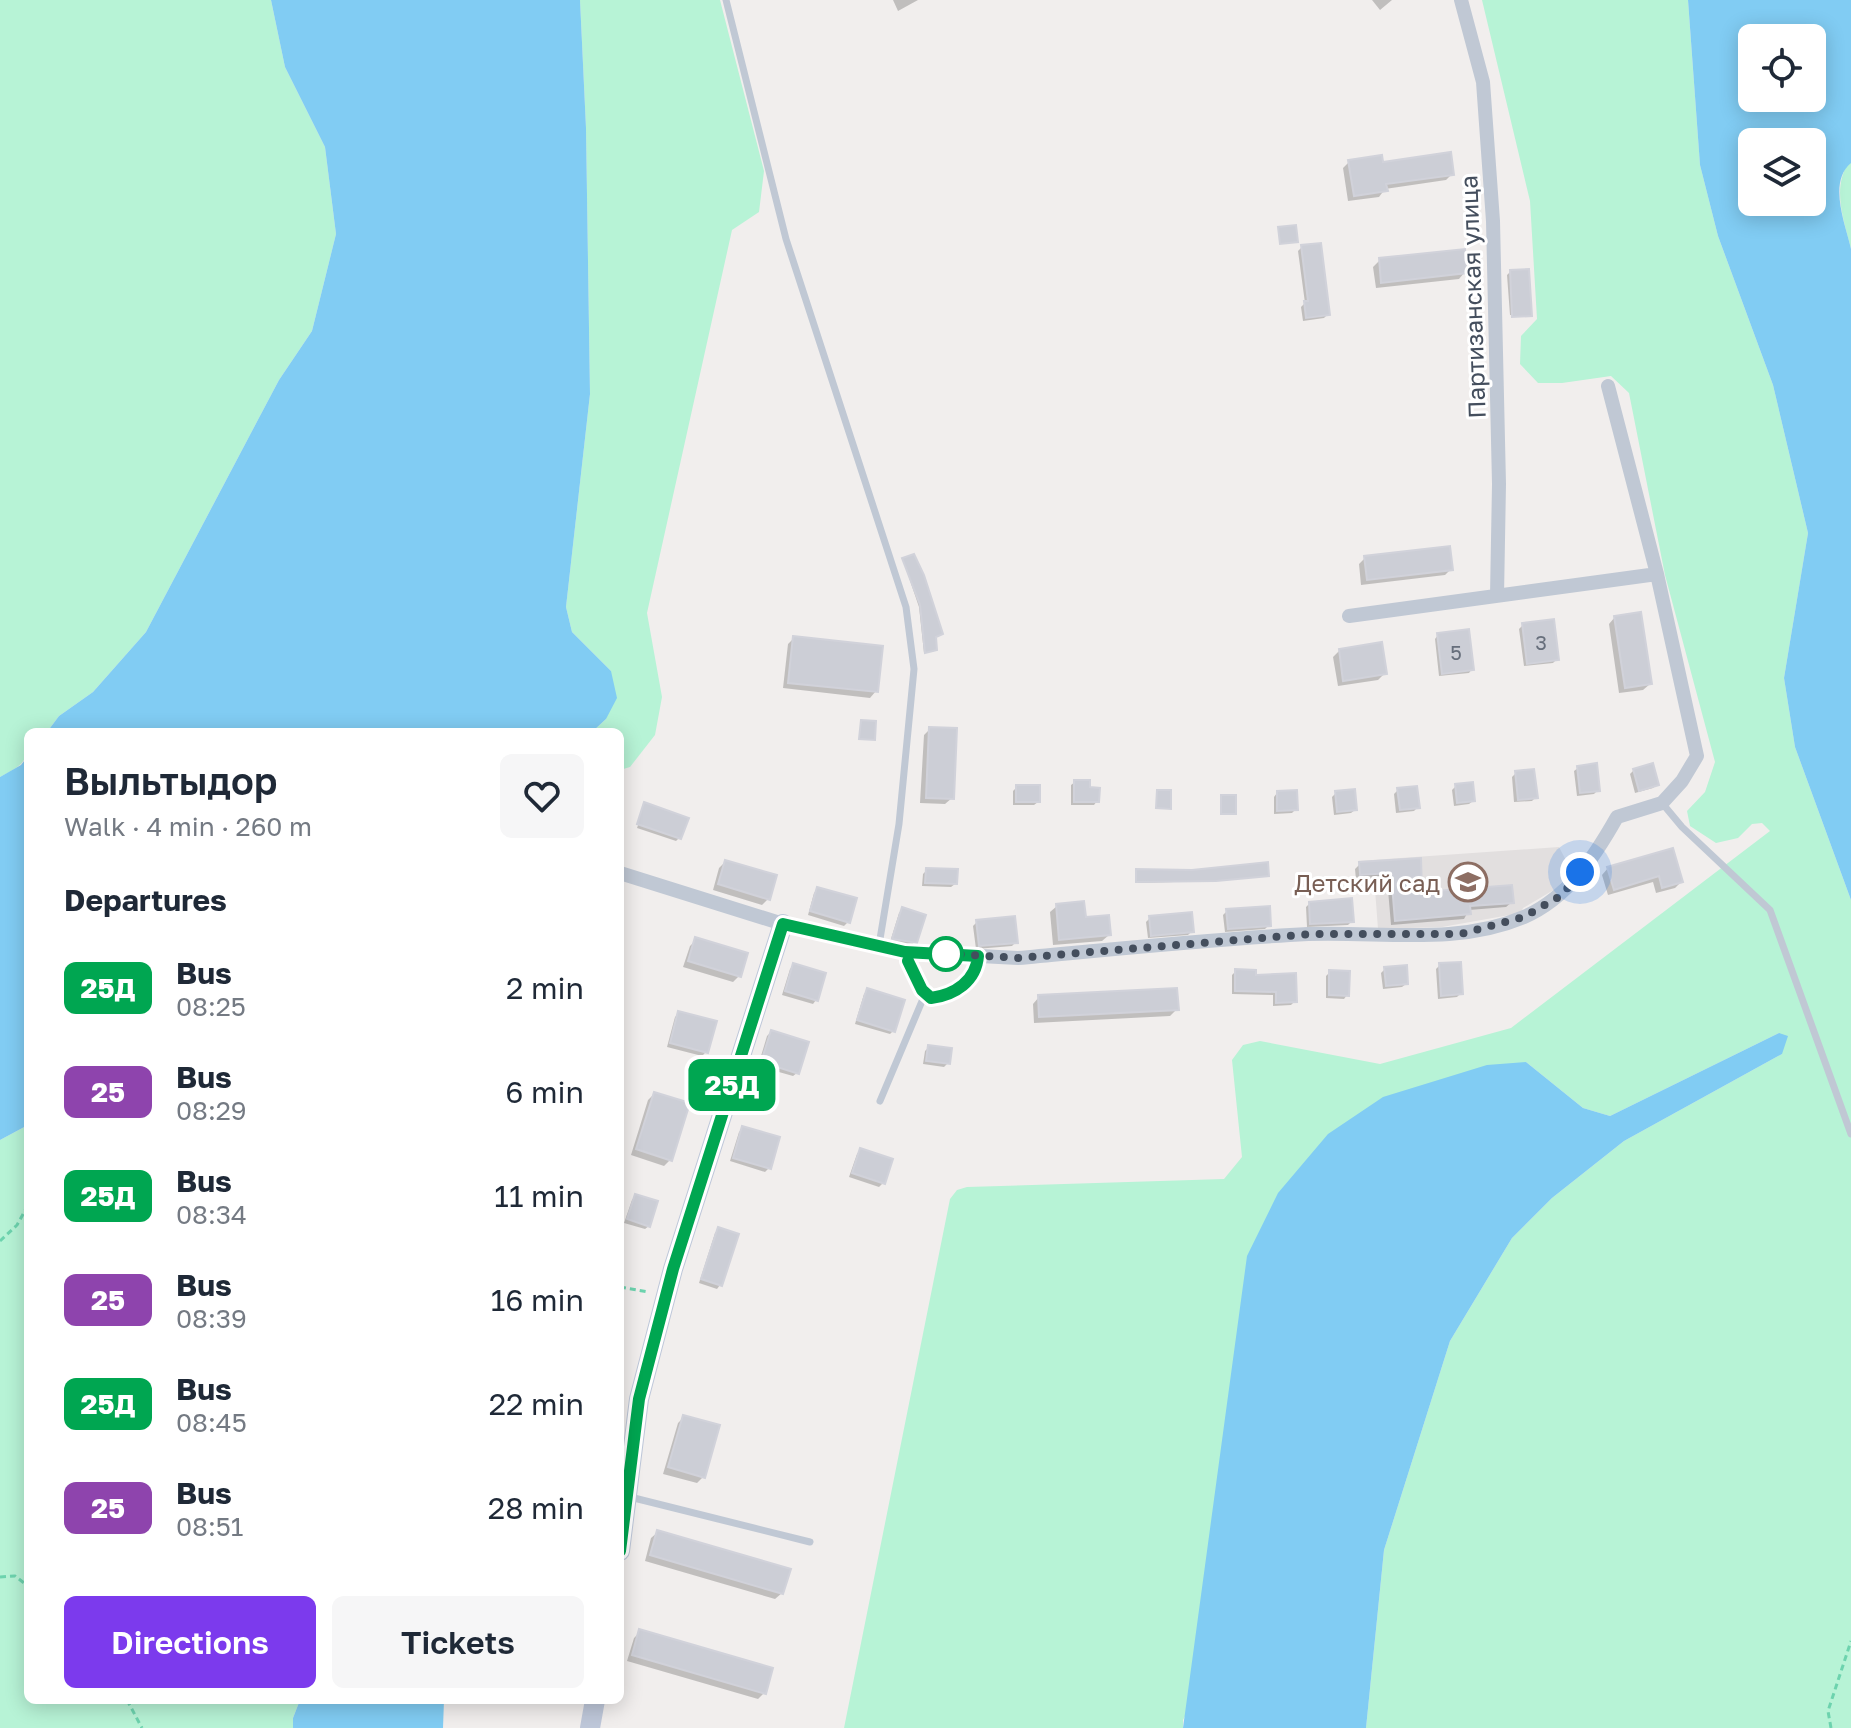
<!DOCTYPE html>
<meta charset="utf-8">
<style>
body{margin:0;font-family:"Golos Text",sans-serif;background:#f6f6f7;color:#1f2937;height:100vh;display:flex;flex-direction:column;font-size:30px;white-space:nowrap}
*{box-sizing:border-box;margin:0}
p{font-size:26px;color:#747a83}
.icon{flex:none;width:44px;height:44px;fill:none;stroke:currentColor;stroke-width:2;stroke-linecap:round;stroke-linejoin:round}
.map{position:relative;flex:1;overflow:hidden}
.side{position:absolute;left:24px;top:728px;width:600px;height:976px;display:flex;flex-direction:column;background:#fff;border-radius:12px;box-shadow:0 4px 20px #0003}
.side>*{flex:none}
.badge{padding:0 16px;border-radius:12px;font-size:28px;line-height:52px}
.controls{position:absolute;left:1738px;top:24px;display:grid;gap:16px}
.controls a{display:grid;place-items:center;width:88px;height:88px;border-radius:12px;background:#fff;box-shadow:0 4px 20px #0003;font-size:40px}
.you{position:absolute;width:40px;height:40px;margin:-20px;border:6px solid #fff;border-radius:50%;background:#1a73e8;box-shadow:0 0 0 12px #1a73e833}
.map>.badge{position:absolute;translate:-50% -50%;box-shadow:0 0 0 4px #fff}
h2{padding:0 40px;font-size:30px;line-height:72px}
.round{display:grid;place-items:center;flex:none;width:84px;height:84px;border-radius:12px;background:#f6f6f7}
.headline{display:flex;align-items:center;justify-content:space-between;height:136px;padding:0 40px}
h1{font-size:38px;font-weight:600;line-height:60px}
.primary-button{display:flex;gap:16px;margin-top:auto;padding:16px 40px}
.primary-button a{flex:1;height:92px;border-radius:12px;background:#7c3aed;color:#fff;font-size:32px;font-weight:600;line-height:92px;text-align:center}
.primary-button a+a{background:#f6f6f7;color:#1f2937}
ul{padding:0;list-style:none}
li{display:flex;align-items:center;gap:24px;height:104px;padding:0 40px}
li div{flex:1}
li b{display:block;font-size:30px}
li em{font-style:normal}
li .badge{min-width:88px;font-weight:700;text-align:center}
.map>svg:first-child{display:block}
</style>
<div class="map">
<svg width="1851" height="1728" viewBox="0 0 1851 1728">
<rect width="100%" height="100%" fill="#f1eeed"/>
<path fill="#e2dfdf" d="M 1559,847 L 1571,870 L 1557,888 L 1523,908 L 1521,913 L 1442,927 L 1378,929 L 1374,876 L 1359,876 L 1358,861 Z"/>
<path fill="#b7f3d6" d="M 0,0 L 271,0 L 285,67 L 325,147 L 336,234 L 312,331 L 279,380 L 146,632 L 93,692 L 59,716 L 47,732 L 28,732 C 28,762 26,763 0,777 Z
M 580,0 L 720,0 L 764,171 L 759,212 L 732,230 L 647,613 L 662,697 L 655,735 L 630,767 L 620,770 L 620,732 L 592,732 L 606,719 L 611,671 L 572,632 L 566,607 L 590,394 L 586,128 Z
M 1482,0 L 1688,0 L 1700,165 L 1718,236 L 1773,385 L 1808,533 L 1784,678 L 1795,747 L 1851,900 L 1851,1728 L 1366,1728 L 1384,1550 L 1450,1341 L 1512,1238 L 1552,1198 L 1624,1141 L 1782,1054 L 1779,1033 L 1610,1116 L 1583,1108 L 1526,1062 L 1183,1720 L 1183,1728 L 844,1728 L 950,1199 L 957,1190 L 967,1187 L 1224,1179 L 1242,1157 L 1232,1060 L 1243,1045 L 1260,1041 L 1380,1064 L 1511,1028 L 1770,831 L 1762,823 L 1752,824 L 1738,838 L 1716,843 L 1690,826 L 1687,811 L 1705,792 L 1715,762 L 1665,575 L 1629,393 L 1611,376 L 1562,383 L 1538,383 L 1520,364 L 1521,336 L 1537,319 L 1530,201 Z
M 1848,163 L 1851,163 L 1851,249 C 1844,220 1832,190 1848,163 Z
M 28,1125 L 28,1700 L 300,1700 L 293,1718 L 293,1728 L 0,1728 L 0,1140 Z"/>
<path fill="#81ccf3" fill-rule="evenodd" d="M 271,0 L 580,0 L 586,128 L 590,394 L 566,607 L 572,632 L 611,671 L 617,698 L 606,719 L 592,732 L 47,732 L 59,716 L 93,692 L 146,632 L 279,380 L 312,331 L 336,234 L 325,147 L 285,67 Z
M 1688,0 L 1851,0 L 1851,163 C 1828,182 1845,223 1851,249 L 1851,900 L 1795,747 L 1784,678 L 1808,533 L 1773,385 L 1718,236 L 1700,165 ZM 1812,38 L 1812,98 L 1752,98 L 1752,38 ZM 1812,142 L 1812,202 L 1752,202 L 1752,142 Z
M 28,756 L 28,1125 L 0,1140 L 0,777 L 21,765 Z
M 1779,1033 L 1788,1036 L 1782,1054 L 1624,1141 L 1552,1198 L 1512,1238 L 1450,1341 L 1384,1550 L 1366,1728 L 1183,1728 L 1247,1256 L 1278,1193 L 1328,1134 L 1383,1097 L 1487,1065 L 1526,1062 L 1583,1108 L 1610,1116 Z
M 300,1700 L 444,1700 L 443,1728 L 293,1728 L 293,1718 Z"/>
<path fill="#0003" d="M 893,0 L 918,0 L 898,11 Z
M 1372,0 L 1392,0 L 1380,10 Z
M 1349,162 L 1381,164 L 1452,174 L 1446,180 L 1385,189 L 1379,197 L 1348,201 L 1343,168 Z
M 1302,247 L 1328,314 L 1324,318 L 1303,321 L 1301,307 L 1305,303 L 1298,251 Z
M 1380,260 L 1465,272 L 1459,279 L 1376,288 L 1373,267 Z
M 1510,272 L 1529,314 L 1510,315 L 1507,275 Z
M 1365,558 L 1451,569 L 1445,575 L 1361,585 L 1359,564 Z
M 903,560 L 934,637 L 934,651 L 924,653 L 919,607 Z
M 1615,617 L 1650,684 L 1643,690 L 1619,693 L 1609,624 Z
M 1523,625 L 1557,659 L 1553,663 L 1524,666 L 1519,629 Z
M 1438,635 L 1472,669 L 1469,673 L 1439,676 L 1435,639 Z
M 794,638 L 876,691 L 870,698 L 783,688 L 788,644 Z
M 1340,650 L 1385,673 L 1378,680 L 1338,686 L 1333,657 Z
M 930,729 L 952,798 L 945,804 L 920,803 L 924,735 Z
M 1578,768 L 1598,790 L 1594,794 L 1577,796 L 1574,771 Z
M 1634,770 L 1656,785 L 1653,788 L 1635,793 L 1630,774 Z
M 1516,773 L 1536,797 L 1532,801 L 1514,802 L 1512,777 Z
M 1075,782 L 1088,789 L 1097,801 L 1094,805 L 1071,805 L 1071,785 Z
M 1456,786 L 1473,801 L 1469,804 L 1454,806 L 1452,790 Z
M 1017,787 L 1038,802 L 1034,805 L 1013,805 L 1013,791 Z
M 1398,790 L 1418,807 L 1414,811 L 1396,813 L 1394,794 Z
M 1277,793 L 1296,809 L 1292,813 L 1274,814 L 1274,797 Z
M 1336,793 L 1355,810 L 1351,813 L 1334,815 L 1332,797 Z
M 645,806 L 679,838 L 676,841 L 637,828 Z
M 1672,850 L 1681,882 L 1675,888 L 1656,893 L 1653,882 L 1608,895 L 1602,875 L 1608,868 Z
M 1419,860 L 1420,894 L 1512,902 L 1506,907 L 1469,910 L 1464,919 L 1391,925 L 1387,878 L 1356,880 L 1355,869 L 1360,864 Z
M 725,862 L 768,899 L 762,905 L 713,890 L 719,868 Z
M 927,870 L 955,884 L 951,887 L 922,886 L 923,874 Z
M 1137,871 L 1192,872 L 1266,876 L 1214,881 L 1135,883 Z
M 818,889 L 848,922 L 844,926 L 808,915 L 814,893 Z
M 1309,904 L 1352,921 L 1348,925 L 1307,927 L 1306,907 Z
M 1057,906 L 1084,919 L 1109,935 L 1102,941 L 1053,945 L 1050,912 Z
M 903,909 L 915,942 L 911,945 L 890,942 L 899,913 Z
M 1227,911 L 1269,925 L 1265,929 L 1225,932 L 1223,915 Z
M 1150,918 L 1192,931 L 1188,935 L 1148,938 L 1146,922 Z
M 977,922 L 1016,942 L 1012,946 L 976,949 L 973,926 Z
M 696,940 L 739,976 L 733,982 L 683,967 L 690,946 Z
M 1440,965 L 1461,993 L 1457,997 L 1438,999 L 1436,969 Z
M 793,966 L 816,1000 L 813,1004 L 782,995 L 790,969 Z
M 1385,969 L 1406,984 L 1402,987 L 1383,989 L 1381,973 Z
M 1236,971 L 1254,977 L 1295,1001 L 1291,1005 L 1273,1006 L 1273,995 L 1232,994 L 1232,975 Z
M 1330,972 L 1347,995 L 1344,999 L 1326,998 L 1326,976 Z
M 867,991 L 893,1031 L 890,1034 L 855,1024 L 864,994 Z
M 1039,997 L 1176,1010 L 1170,1016 L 1034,1023 L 1033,1004 Z
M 679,1013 L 706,1052 L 702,1056 L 667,1047 L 675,1017 Z
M 771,1032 L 797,1073 L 793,1076 L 758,1066 L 767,1036 Z
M 929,1047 L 948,1063 L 944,1067 L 923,1064 L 925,1051 Z
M 654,1094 L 671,1159 L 664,1166 L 631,1155 L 648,1100 Z
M 743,1128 L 769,1168 L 765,1172 L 730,1161 L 739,1132 Z
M 860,1150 L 890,1160 L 883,1183 L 879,1187 L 849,1177 L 857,1154 Z
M 635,1196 L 649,1226 L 645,1229 L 624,1223 L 632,1200 Z
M 719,1229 L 720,1285 L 717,1289 L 699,1283 L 715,1233 Z
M 684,1417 L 703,1477 L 697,1483 L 663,1474 L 678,1423 Z
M 658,1532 L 782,1593 L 775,1599 L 645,1561 L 651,1538 Z
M 640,1632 L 764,1693 L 758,1699 L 627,1661 L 634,1638 Z"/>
<path fill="#ccced6" stroke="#d1d2da" stroke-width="2" d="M 1451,152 L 1454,175 L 1386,184 L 1388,191 L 1354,196 L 1348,160 L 1382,155 L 1383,162 Z
M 1296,225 L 1298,242 L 1280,244 L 1278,227 Z
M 1321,243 L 1330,315 L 1306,318 L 1304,301 L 1308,301 L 1301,245 Z
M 1465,249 L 1467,273 L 1381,283 L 1379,258 Z
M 1529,269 L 1532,316 L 1512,317 L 1510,270 Z
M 1450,546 L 1453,570 L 1367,580 L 1364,556 Z
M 914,554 L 924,575 L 943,634 L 936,637 L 937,650 L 925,653 L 920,605 L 902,558 Z
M 1641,612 L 1652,684 L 1625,688 L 1614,616 Z
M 1554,619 L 1559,660 L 1527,664 L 1522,623 Z
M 1469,629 L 1474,670 L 1442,674 L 1437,633 Z
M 793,636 L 883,646 L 878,692 L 788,683 Z
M 1382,642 L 1387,674 L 1343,681 L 1339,649 Z
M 861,720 L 876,721 L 875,740 L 859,739 Z
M 929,727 L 957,728 L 954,799 L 926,798 Z
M 1597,763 L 1600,791 L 1580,793 L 1577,766 Z
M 1653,763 L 1659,785 L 1639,791 L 1633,769 Z
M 1534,769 L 1538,798 L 1518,800 L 1515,771 Z
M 1074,780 L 1090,780 L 1090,787 L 1100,788 L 1099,802 L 1074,802 Z
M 1473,782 L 1475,801 L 1457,803 L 1455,784 Z
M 1016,785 L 1040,785 L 1040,802 L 1016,802 Z
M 1417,786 L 1420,808 L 1400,810 L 1397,788 Z
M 1355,789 L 1357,810 L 1337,812 L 1335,791 Z
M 1157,790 L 1171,790 L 1171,809 L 1156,808 Z
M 1297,790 L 1298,810 L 1277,811 L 1277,791 Z
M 1221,795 L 1236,795 L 1236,814 L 1221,814 Z
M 644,802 L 689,818 L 681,839 L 637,824 Z
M 1673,848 L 1683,882 L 1662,888 L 1659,876 L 1614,890 L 1607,867 Z
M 1421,858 L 1422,892 L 1512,885 L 1514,903 L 1470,906 L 1471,914 L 1395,921 L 1391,873 L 1360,875 L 1359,862 Z
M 725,860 L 777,875 L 770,900 L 718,884 Z
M 1268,862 L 1269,876 L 1216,881 L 1136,882 L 1136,869 L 1192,870 Z
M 926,868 L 958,869 L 957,884 L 925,883 Z
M 817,887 L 857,898 L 850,923 L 810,911 Z
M 1352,898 L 1354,922 L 1310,924 L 1309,902 Z
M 1084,901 L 1086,917 L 1109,915 L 1111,935 L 1059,940 L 1056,904 Z
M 1270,906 L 1271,926 L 1228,929 L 1226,909 Z
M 902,907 L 926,915 L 917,943 L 892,939 Z
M 1192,912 L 1194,932 L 1151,936 L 1149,916 Z
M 1015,916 L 1018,943 L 979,946 L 976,920 Z
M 695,937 L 748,953 L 741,977 L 688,961 Z
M 1461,962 L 1463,994 L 1441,996 L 1439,963 Z
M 793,963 L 826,973 L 818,1001 L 785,991 Z
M 1407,965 L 1408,984 L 1386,986 L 1384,967 Z
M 1235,969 L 1256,970 L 1256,975 L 1296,973 L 1297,1002 L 1276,1003 L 1276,992 L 1235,991 Z
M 1329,970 L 1350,971 L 1349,996 L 1329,995 Z
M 867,988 L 905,1000 L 895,1032 L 857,1020 Z
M 1177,988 L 1179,1010 L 1039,1017 L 1038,995 Z
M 678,1011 L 717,1021 L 708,1053 L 670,1043 Z
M 771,1030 L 809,1042 L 799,1074 L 761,1062 Z
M 928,1045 L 952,1048 L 950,1064 L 926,1061 Z
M 654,1092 L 690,1103 L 672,1161 L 636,1149 Z
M 742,1126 L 780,1137 L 771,1169 L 733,1158 Z
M 860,1148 L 893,1159 L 885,1184 L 852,1173 Z
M 635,1194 L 658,1201 L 650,1227 L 627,1219 Z
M 718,1227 L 739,1234 L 722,1286 L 701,1279 Z
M 683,1415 L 720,1425 L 705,1478 L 668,1467 Z
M 657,1530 L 791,1569 L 783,1594 L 650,1555 Z
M 639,1629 L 773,1668 L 766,1694 L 632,1655 Z"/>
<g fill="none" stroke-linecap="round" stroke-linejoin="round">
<path stroke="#6dd3ae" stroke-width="3" stroke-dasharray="6 4" stroke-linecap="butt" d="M 0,1241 L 17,1225 L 28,1205
M 620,1287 L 648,1292
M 0,1577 L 15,1576 L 28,1586
M 127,1700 L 142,1728
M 1831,1728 L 1828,1711 L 1851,1641"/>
<path stroke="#c0c8d4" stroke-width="7" d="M 726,0 L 786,239 L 906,607 L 914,669 L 899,824 L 879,945
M 1662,803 L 1682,827 L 1770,910 L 1851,1134
M 905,952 L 918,984 L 931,998 C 955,995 976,981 978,956
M 880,1101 L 925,994
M 630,1497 L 810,1542"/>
<path stroke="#c0c8d4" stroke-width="14" d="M 1461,0 L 1483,82 L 1493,221 L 1499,484 L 1497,596
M 1349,616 L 1657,574
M 620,873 L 783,924 L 905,952 L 1018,958 C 1115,949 1211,939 1308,934 C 1380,931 1456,946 1524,917 C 1568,898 1595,856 1617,817 L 1662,803 L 1682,781 L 1697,756 L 1657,574 L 1608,386"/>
<path stroke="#bec7d9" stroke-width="20" d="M 620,1551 L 639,1399 L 673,1269 L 783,924
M 590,1728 L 595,1700"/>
</g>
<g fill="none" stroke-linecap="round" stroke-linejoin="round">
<g stroke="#fff" stroke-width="18">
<path id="line" d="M 620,1551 L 639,1399 L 673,1269 L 783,924 L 905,952 L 978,956 C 976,981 955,995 931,998 L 922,990 L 908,961"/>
</g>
<use href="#line" stroke="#00a651" stroke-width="12"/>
<path stroke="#444e5d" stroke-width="8" stroke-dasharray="0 14.4" d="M 946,954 L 939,953 L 1018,958 L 1311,934 L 1461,934 L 1524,917 L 1562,895 L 1580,872"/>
</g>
<defs>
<g id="school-ring" transform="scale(2)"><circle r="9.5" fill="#fff" stroke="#8d6e63" stroke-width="1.5"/><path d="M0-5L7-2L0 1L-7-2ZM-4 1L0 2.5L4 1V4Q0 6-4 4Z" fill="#8d6e63"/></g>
</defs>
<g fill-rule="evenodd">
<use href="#school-ring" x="1468" y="882"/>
</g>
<circle fill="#fff" stroke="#00a651" stroke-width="4" cx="946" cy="954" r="16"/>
<g text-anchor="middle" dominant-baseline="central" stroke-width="6" stroke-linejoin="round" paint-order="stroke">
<g font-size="20" fill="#666e7b">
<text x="1541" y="642">3</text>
<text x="1456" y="652">5</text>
</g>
<g font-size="24" fill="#444e5d" stroke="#fff">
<text transform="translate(1472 297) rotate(-92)">Партизанская улица</text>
</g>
<g font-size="24" fill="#785e54" stroke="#fff" text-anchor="end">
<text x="1440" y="882">Детский сад</text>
</g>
</g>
</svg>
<div class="controls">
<a><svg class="icon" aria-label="locate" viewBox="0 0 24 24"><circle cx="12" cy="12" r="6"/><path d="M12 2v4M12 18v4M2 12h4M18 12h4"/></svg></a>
<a><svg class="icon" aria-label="layers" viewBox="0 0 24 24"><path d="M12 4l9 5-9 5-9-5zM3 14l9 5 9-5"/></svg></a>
</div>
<div class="you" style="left:1580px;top:872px"></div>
<b class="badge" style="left:732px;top:1085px;background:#00a651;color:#fff">25Д</b>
<section class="side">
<div class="headline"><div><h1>Выльтыдор</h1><p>Walk · 4 min · 260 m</p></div><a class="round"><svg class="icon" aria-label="heart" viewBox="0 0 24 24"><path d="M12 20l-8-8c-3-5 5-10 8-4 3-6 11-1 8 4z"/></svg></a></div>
<h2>Departures</h2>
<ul>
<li><span class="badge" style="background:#00a651;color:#fff">25Д</span><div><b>Bus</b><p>08:25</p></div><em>2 min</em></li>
<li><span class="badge" style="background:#8e44ad;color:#fff">25</span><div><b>Bus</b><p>08:29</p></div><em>6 min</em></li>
<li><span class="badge" style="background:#00a651;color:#fff">25Д</span><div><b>Bus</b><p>08:34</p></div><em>11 min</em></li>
<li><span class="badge" style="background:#8e44ad;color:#fff">25</span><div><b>Bus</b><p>08:39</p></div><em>16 min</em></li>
<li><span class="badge" style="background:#00a651;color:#fff">25Д</span><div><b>Bus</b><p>08:45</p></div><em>22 min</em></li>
<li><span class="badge" style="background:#8e44ad;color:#fff">25</span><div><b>Bus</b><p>08:51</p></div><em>28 min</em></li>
</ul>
<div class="primary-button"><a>Directions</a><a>Tickets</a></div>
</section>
</div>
